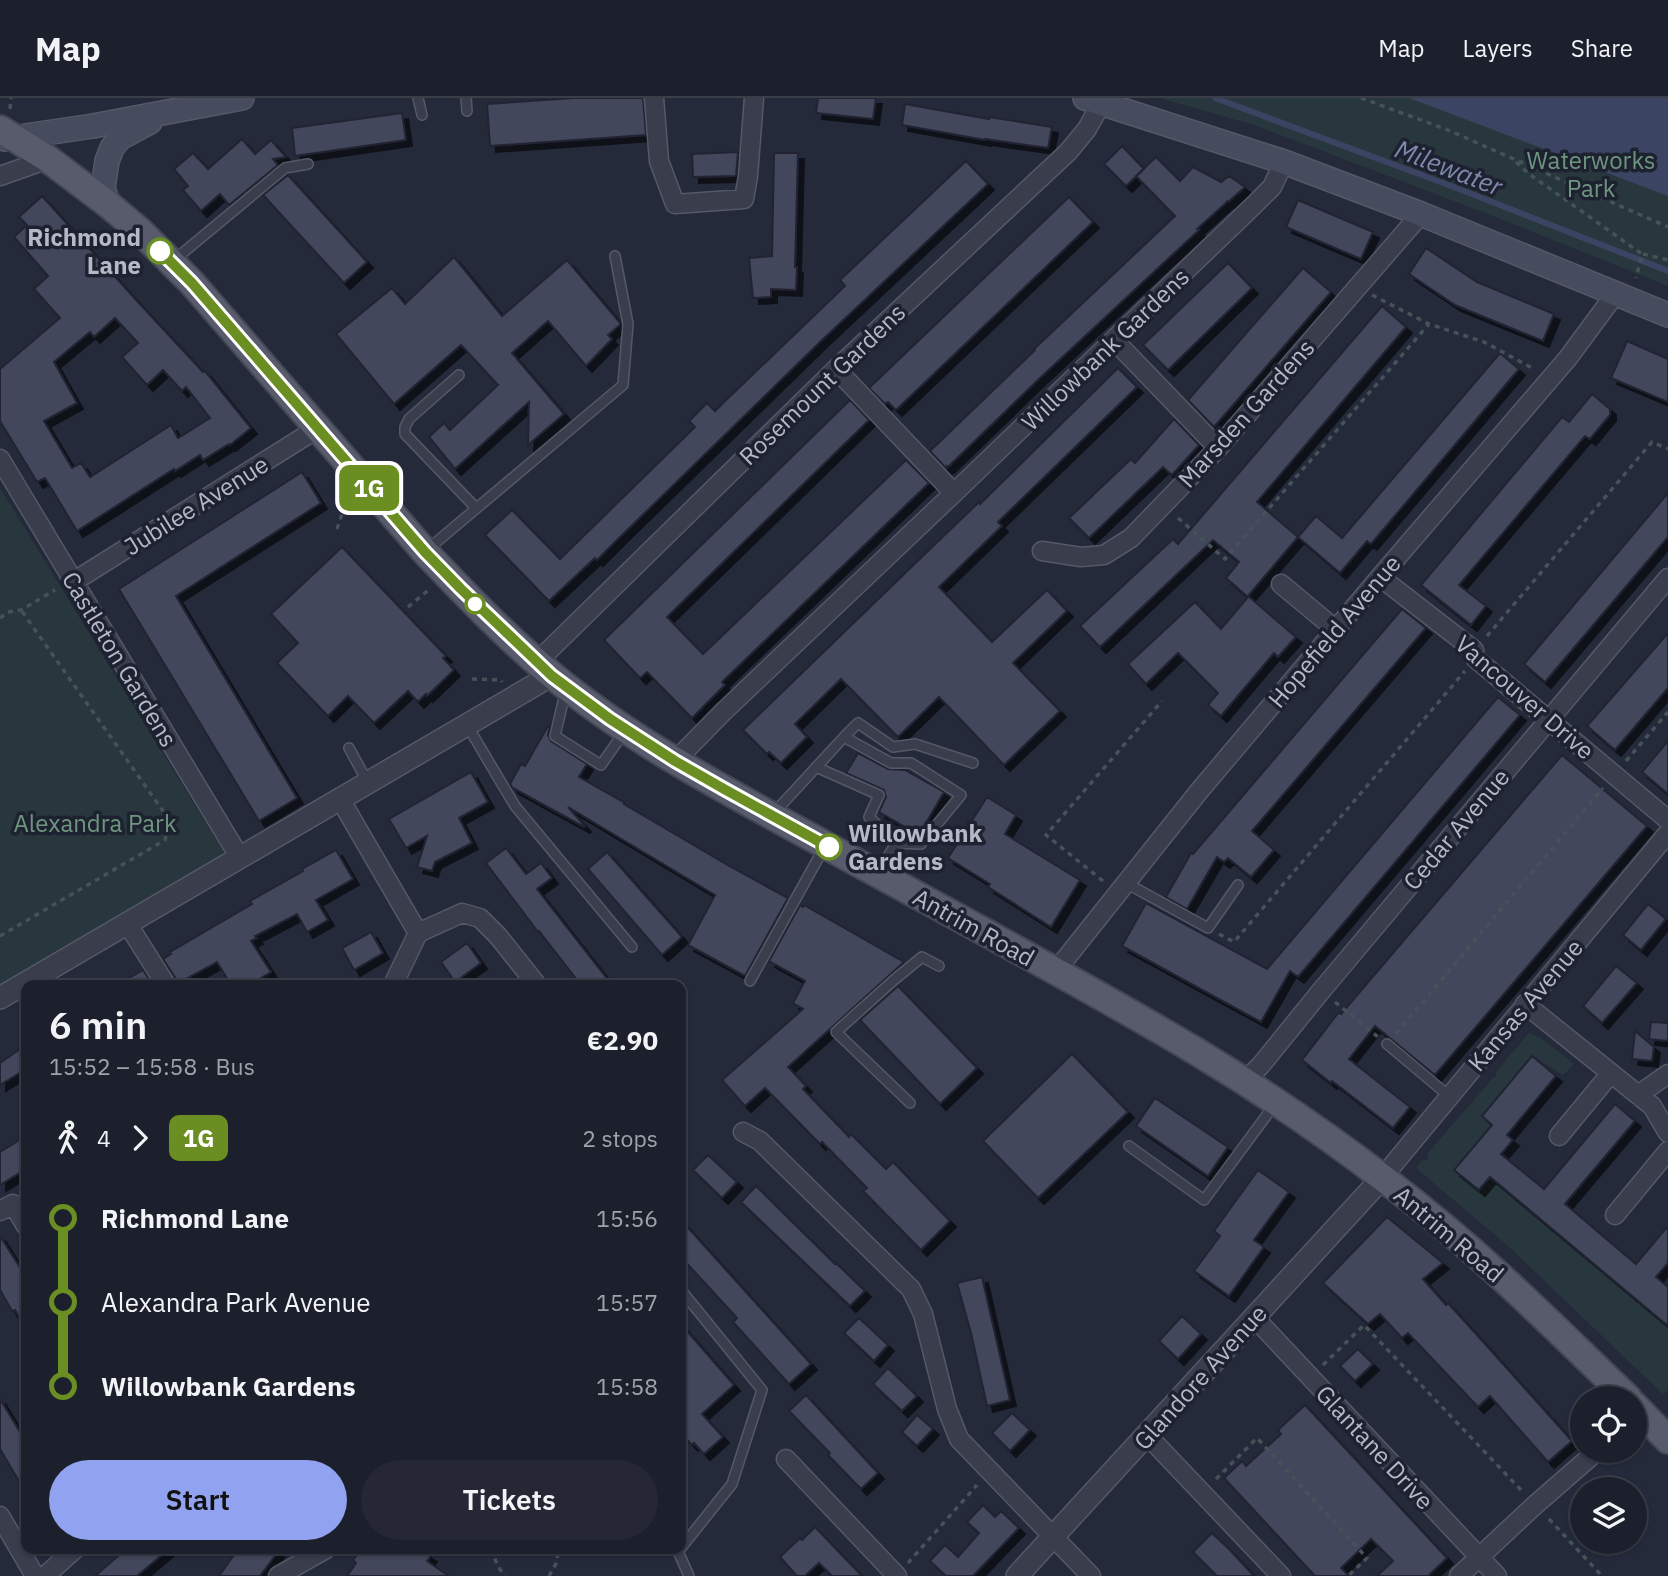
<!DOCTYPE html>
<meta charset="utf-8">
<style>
body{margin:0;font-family:"IBM Plex Sans",sans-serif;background:#252834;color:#f1f3f6;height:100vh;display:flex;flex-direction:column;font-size:26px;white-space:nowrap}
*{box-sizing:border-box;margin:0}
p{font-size:23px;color:#a0a3a9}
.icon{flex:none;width:38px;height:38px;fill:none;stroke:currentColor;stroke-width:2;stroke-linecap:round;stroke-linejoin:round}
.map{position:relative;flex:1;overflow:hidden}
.panel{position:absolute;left:21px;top:882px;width:665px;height:574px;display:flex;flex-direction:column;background:#1c202c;border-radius:14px;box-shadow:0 2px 5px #0004,0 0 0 2px #3a3e48}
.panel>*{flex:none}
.badge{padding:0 14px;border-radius:10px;font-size:24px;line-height:46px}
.buttons{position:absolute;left:1570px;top:1288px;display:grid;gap:14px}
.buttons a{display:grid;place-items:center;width:77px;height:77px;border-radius:50%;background:#1c202c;box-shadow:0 2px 5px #0004,0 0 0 2px #3a3e48;font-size:35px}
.map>.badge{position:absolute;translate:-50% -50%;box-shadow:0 0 0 4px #fff}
.legs{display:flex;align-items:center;gap:10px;height:77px;padding:0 28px;font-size:23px}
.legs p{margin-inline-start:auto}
.summary{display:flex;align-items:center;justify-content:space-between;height:119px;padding:0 28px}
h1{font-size:38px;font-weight:600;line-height:52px}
.button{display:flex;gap:14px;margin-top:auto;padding:14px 28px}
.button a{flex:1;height:80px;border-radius:42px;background:#91a2f0;color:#111;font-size:28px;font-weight:600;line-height:80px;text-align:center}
.button a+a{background:#252834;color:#f1f3f6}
ul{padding:0 28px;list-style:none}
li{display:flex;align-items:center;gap:24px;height:84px;font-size:26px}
li i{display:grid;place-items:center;width:10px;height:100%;margin:0 9px;background:currentColor}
li i::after{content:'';width:18px;height:18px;margin:-9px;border:5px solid;border-radius:50%;background:#1c202c}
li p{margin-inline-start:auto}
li:first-child i{background:linear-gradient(#0000 50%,currentColor 0)}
li:last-child i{background:linear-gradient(currentColor 50%,#0000 0)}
header{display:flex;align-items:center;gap:42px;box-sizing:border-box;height:98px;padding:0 35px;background:#1c202c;border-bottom:2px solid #3a3e48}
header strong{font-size:33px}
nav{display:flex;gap:38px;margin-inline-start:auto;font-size:24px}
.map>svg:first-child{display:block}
</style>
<header>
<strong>Map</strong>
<nav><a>Map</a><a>Layers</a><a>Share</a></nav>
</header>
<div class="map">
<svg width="1668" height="1478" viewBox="0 0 1668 1478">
<defs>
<filter id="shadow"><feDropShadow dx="6" dy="6" stdDeviation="0" flood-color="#0009"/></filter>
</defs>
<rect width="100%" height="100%" fill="#252a3b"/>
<path fill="#28373d" d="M 1160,0 L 1668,0 L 1668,188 L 1475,111 L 1254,27 Z
M 0,390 L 226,758 L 0,889 Z
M 1529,935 L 1541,940 L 1574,966 L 1563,977 L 1533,958 L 1482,1018 L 1491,1028 L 1455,1072 L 1480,1091 L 1492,1080 L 1668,1228 L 1668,1292 L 1663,1296 L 1507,1147 L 1416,1070 L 1422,1062 L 1426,1063 L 1428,1059 L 1428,1055 L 1494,979 L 1496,979 L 1496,974 Z"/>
<path fill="#3c4463" d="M 1409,0 L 1668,0 L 1668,98 Z"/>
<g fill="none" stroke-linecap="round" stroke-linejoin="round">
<path stroke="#3c4463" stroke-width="6" d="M 1215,0 L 1454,89 L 1668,173"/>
</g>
<path fill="#42475b" stroke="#202433" stroke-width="2" fill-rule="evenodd" filter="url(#shadow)" d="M 573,0 L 643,0 L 646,37 L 490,48 L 487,6 Z
M 818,0 L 876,0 L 873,21 L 816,15 Z
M 905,6 L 989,21 L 989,19 L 1052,29 L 1048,50 L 985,41 L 985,42 L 902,27 Z
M 402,15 L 406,42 L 295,58 L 292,30 Z
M 242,41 L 255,56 L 271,42 L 286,59 L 273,61 L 278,67 L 229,107 L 220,96 L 201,113 L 183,92 L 188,88 L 174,71 L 193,55 L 208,71 Z
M 1122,48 L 1144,71 L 1126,88 L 1104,66 Z
M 738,54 L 736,78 L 693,79 L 692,56 Z
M 774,55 L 798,55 L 795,169 L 797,169 L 796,192 L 771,191 L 771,199 L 753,200 L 749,160 L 772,158 Z
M 1156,59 L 1180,83 L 1193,69 L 1221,84 L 1229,78 L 1245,89 L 1228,104 L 1226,103 L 1227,104 L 1197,131 L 1199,132 L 1041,279 L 948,369 L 947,368 L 946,370 L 930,353 L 1035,252 L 1034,251 L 1175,118 L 1136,78 Z
M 966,63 L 988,86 L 821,243 L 617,442 L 597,462 L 595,460 L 549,503 L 485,437 L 512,412 L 560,461 L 695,329 L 689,323 L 707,305 L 715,313 L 723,305 L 845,188 L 840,182 Z
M 288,77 L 367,164 L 344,185 L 263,97 Z
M 42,98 L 138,204 L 203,274 L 205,273 L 251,330 L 230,347 L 229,346 L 203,362 L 200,357 L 175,373 L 174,371 L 77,433 L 45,380 L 37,384 L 0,323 L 0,271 L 60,220 L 34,191 L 48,178 L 14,139 L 27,127 L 19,119 ZM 115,220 L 138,245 L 122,259 L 147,287 L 163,272 L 182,293 L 186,289 L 210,320 L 178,340 L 171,327 L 90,379 L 81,365 L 72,370 L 44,323 L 77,305 L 54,264 L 90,234 L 94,239 Z
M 1069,99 L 1093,124 L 896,312 L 888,304 L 885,306 L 869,290 Z
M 1298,102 L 1373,134 L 1361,161 L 1286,129 Z
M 1426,150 L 1477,184 L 1554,216 L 1543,243 L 1455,207 L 1409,176 Z
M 454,159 L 502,218 L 567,162 L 621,226 L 608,237 L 612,241 L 586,268 L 548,223 L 512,255 L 564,316 L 528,347 L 529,304 L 455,371 L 429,339 L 444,325 L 450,332 L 498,287 L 461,247 L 394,306 L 336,236 L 392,190 L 405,206 Z
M 1228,165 L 1252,190 L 1168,272 L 1143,247 Z
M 1303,170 L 1331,194 L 1214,329 L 1188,302 Z
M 1382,208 L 1406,229 L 1257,404 L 1298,439 L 1248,498 L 1296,539 L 1278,559 L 1274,555 L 1221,618 L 1208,607 L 1218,595 L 1178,555 L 1146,586 L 1128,566 L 1195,504 L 1221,531 L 1248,499 L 1226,480 L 1239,464 L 1213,442 L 1100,549 L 1080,528 L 1173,441 L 1178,446 Z
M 1627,243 L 1668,261 L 1668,304 L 1611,280 Z
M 1500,255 L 1519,271 L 1371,446 L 1367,443 L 1340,475 L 1298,439 L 1316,418 L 1342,440 Z
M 1118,270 L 1137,289 L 998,424 L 1002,428 L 939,489 L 992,544 L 1047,492 L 1067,513 L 1013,565 L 1060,613 L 1004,667 L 939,599 L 898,639 L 841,581 L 795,626 L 807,639 L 781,665 L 769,654 L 767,656 L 743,632 L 929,452 L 979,404 L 980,406 Z
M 1592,296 L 1610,311 L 1610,317 L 1590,341 L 1585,338 L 1459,487 L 1486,508 L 1471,527 L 1421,487 L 1562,319 L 1569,324 Z
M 850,302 L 869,322 L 667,519 L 703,556 L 906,362 L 929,385 L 722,584 L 725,587 L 692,620 L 647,574 L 640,580 L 604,542 Z
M 1174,321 L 1199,347 L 1172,377 L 1163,369 L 1089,440 L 1069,420 L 1131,361 L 1135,365 Z
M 302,374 L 321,405 L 176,498 L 297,700 L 259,723 L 119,491 Z
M 1668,395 L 1668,439 L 1545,584 L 1524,566 Z
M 342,449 L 446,558 L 443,560 L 454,572 L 427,598 L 426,596 L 418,604 L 408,593 L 374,625 L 348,598 L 328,618 L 277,565 L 298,545 L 271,516 Z
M 1402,511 L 1426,530 L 1252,733 L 1274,752 L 1251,779 L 1228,760 L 1224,764 L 1217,759 L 1187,811 L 1166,799 L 1191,755 L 1193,756 Z
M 1668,535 L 1668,590 L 1615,652 L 1587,628 Z
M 1498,599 L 1520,617 L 1298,879 L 1290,873 L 1261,924 L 1122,848 L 1146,805 L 1267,871 Z
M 548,628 L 550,628 L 548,637 L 551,643 L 587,666 L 579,679 L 625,705 L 624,706 L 731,769 L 788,800 L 745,878 L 688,847 L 715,797 L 568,709 L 585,728 L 584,729 L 513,690 L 510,686 L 521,666 L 525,668 Z
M 1668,643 L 1668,696 L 1642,674 Z
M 858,655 L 888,671 L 905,672 L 944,694 L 919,737 L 879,714 L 886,699 L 884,692 L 846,675 Z
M 1562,657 L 1647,728 L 1435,977 L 1375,928 L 1349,961 L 1410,1009 L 1393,1030 L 1332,983 L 1331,985 L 1302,962 L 1339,914 L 1341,916 Z
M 471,674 L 488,704 L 459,720 L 472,745 L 435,764 L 432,773 L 417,769 L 427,738 L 406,750 L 389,721 Z
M 987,699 L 1016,717 L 1005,736 L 1080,782 L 1051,829 L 988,789 L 990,786 L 948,760 Z
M 506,750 L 526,776 L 541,765 L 552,780 L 537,791 L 612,887 L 581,887 L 539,833 L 538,834 L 486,765 Z
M 336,752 L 353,781 L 316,802 L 328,822 L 307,834 L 297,816 L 255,838 L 257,840 L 251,843 L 271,874 L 249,887 L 231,887 L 217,864 L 177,886 L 176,881 L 163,861 L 171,856 L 170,854 L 252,806 L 250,803 L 303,773 L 302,771 Z
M 607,754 L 682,839 L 662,857 L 588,771 Z
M 1648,806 L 1666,821 L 1641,852 L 1623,837 Z
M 800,807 L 803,809 L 804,807 L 904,864 L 788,969 L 806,988 L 803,991 L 849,1039 L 851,1036 L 886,1071 L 893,1064 L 950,1123 L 921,1152 L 863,1093 L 867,1090 L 822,1044 L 820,1046 L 765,990 L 745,1008 L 722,982 L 803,911 L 793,905 L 805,883 L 769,863 Z
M 371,834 L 383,855 L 354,872 L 342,850 Z
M 467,845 L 481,865 L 455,884 L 441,864 Z
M 1616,868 L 1637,885 L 1602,925 L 1583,908 Z
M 143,872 L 153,887 L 117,887 Z
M 898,888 L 977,970 L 940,1006 L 860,922 Z
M 1651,924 L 1668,925 L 1668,943 L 1649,941 Z
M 1635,933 L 1654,949 L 1652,963 L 1632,961 Z
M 26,947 L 26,971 L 0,987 L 0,965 Z
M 1072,956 L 1128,1014 L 1038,1100 L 983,1043 Z
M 1532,958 L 1556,978 L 1507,1037 L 1513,1042 L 1501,1056 L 1544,1091 L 1615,1006 L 1635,1023 L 1565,1106 L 1636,1166 L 1668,1128 L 1668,1165 L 1656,1179 L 1668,1189 L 1668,1228 L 1490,1079 L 1479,1092 L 1454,1072 L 1492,1027 L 1482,1018 Z
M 1155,1000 L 1228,1049 L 1208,1078 L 1136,1028 Z
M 26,1038 L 26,1071 L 0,1087 L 0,1054 Z
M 708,1057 L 737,1084 L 722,1100 L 693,1072 Z
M 1258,1072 L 1289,1094 L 1254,1142 L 1264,1149 L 1229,1198 L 1194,1173 L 1220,1138 L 1214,1133 Z
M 756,1088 L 835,1166 L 836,1165 L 865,1193 L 850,1208 L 741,1104 Z
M 1387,1119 L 1443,1165 L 1423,1181 L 1446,1207 L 1448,1205 L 1486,1247 L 1572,1343 L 1548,1364 L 1490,1298 L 1478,1309 L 1408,1235 L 1402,1240 L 1380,1216 L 1368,1226 L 1323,1185 Z
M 681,1122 L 811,1266 L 789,1286 L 733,1224 L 737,1220 L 681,1159 Z
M 0,1138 L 26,1179 L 26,1231 L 15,1212 L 12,1213 L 0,1192 Z
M 982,1179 L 1010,1302 L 987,1308 L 971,1235 L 957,1185 Z
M 1182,1218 L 1201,1236 L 1178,1261 L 1159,1243 Z
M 859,1220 L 888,1247 L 874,1263 L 844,1235 Z
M 681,1226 L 734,1287 L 702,1316 L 723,1339 L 704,1356 L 694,1345 L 692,1347 L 681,1335 Z
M 1358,1251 L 1373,1266 L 1355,1283 L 1340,1268 Z
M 888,1270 L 917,1298 L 902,1313 L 873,1286 Z
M 806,1297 L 878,1375 L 861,1391 L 828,1357 L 830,1355 L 789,1313 Z
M 0,1301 L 26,1344 L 26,1395 L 0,1351 Z
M 1305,1307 L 1447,1460 L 1428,1478 L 1377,1478 L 1393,1463 L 1371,1441 L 1341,1470 L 1349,1478 L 1315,1478 L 1224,1380 L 1242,1363 L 1246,1368 L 1281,1336 L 1278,1332 Z
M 1012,1315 L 1030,1332 L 1010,1353 L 992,1335 Z
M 917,1317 L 933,1331 L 917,1348 L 902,1334 Z
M 983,1407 L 995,1419 L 1001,1413 L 1019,1430 L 973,1478 L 946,1478 L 930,1463 L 945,1447 L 958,1459 L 979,1435 L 967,1424 Z
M 815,1429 L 862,1478 L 832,1478 L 819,1465 L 805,1478 L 797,1478 L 780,1459 L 800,1440 L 802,1442 Z
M 1212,1435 L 1229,1451 L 1254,1478 L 1217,1478 L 1193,1454 Z
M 126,1451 L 169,1451 L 137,1478 L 95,1478 Z
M 238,1451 L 280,1451 L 260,1478 L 219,1478 Z
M 361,1451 L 420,1451 L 431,1458 L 427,1463 L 449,1478 L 347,1478 L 356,1465 L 353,1462 Z"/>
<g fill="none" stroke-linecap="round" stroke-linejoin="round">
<g stroke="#545867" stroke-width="12">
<path id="service" d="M 418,0 L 422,17
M 466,0 L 467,13
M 173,163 L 285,70 L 308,66
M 459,277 L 409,321 L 405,329 L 405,336 L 476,410
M 427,452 L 623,287 L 628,226 L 615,158
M 566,591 L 555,638 L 601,667 L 625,633
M 467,627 L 515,708 L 632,849
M 844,639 L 858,625 L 893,649 L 915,646 L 973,665
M 349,650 L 367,683
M 816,669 L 879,697 L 869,719 L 896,745
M 773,716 L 844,639 L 891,665 L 911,665 L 961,697 L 921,746 L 896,745 L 879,774
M 1126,785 L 1208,830 L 1238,787
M 750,883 L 825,748
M 1387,946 L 1449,998
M 910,1005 L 836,934 L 895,881 L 922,859 L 939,868
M 1129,1048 L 1204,1102 L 1275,1006
M 681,1192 L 762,1292 L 732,1386 L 681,1450
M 677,1451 L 689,1478"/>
</g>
<g stroke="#545867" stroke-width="21">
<path id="minor" d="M 654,0 L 659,63 L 675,106 L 744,101 L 748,78 L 754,0
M 0,78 L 48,61
M 1114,242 L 1218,350
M 836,271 L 954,395
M 0,361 L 240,760
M 1042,453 L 1081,459 L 1104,457 L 1131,440 L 1218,350 L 1421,116
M 1380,479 L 1474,552 L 1475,560 L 1668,722
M 73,484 L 318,330
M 1281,486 L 1335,531
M 537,564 L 836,271 L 1068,54 L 1087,31 L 1102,4
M 675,663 L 723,614 L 954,395 L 1253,108 L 1272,89 L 1284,64
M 340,701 L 418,835 L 462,815 L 480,820 L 498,838 L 537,887
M 127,825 L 166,887
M 1055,874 L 1200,692 L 1380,479 L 1568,260 L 1616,195
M 393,887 L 418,835
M 1525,906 L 1652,1008 L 1668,1035
M 1245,983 L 1261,967 L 1321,893 L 1668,480
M 1638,997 L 1668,976
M 743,1034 L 760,1043 L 911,1191 L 923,1216 L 947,1311 L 959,1341 L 1091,1478
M 1559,1038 L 1611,975
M 1382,1080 L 1668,735
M 0,1113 L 13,1106 L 26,1128
M 1615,1117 L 1668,1053
M 1254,1219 L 1497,1478
M 1147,1337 L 1281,1478
M 786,1361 L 897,1478
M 0,1418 L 35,1478
M 45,1478 L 75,1451
M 278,1478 L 326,1451
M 1459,1478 L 1535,1407 L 1597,1353"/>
</g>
<g stroke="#545867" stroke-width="24">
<path id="tertiary" d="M 0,900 L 552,577
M 1017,1478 L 1382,1080"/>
</g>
<g stroke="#545867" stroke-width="26">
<path id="secondary" d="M 1085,0 L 1284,64 L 1421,116 L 1668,217
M 5,41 L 93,28 L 242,0
M 109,107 L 103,90 L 107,63 L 112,50 L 120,40 L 150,24"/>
</g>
<g stroke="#424655" stroke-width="30">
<path id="primary" d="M 0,31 L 48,61 L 109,107 L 140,133 L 192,185 L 425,454 C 465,496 508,541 553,578 C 633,644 727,693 818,743 C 943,812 1071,879 1194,952 C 1302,1017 1406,1092 1499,1177 C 1543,1217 1585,1259 1628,1300
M 1634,1307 L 1668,1342"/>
</g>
<path stroke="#455359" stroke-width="3.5" stroke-dasharray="5 5" stroke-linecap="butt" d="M 1361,0 L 1448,32 L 1668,129
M 10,11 L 11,0
M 1516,64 L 1529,76 L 1642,156 L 1636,180
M 1643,156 L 1668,162
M 1372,197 L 1429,226 L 1484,244 L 1534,271
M 1178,420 L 1225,461 L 1429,226
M 337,431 L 345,407 L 350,402
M 408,509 L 431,490
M 0,520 L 8,514 L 21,512 L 55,492
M 1487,538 L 1652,344 L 1668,351
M 472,581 L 501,582 L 502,584
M 1626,663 L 1668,614
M 1103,783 L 1046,737 L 1162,603
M 1219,836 L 1234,844 L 1465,573
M 0,838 L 165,742 L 168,730 L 163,713 L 21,512
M 1335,904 L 1378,939
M 1396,936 L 1603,690
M 1323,1267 L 1364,1227 L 1522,1393
M 1216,1381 L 1257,1340 L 1367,1460 L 1348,1478
M 1549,1421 L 1602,1478
M 492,1451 L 497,1467 L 505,1478
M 908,1465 L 977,1387
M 549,1478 L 557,1464 L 558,1451"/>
<use href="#service" stroke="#393d4c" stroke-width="9"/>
<use href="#minor" stroke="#393d4c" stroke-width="18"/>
<use href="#tertiary" stroke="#393d4c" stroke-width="21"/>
<use href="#secondary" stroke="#474b5e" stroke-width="23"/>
<use href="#primary" stroke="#575b6b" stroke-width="26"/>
</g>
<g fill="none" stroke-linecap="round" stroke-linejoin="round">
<g stroke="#fff" stroke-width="16">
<path id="line-1" d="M 160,153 L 192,185 L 425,454 L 461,491 L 552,578 L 610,621 L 675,663 L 724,691 L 829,749"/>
</g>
<use href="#line-1" stroke="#6b8e23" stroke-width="10"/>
</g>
<g fill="#fff" stroke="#6b8e23" stroke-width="3.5">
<circle cx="160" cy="153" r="12"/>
<circle cx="475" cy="506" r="9"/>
<circle cx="829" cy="749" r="12"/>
</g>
<g text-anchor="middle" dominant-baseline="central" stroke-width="7" stroke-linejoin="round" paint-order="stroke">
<g font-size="24" fill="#6e967f" stroke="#1e2230">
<text x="1591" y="62">Waterworks<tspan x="1591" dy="28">Park</tspan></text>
<text x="95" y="725">Alexandra Park</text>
</g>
<g font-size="24" font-weight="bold" fill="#b5b8c7" stroke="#1e2230" text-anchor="end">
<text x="141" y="139">Richmond<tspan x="141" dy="28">Lane</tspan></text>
<text x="848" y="735" text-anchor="start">Willowbank<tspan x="848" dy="28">Gardens</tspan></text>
</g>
<g font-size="24" fill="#b5b8c7" stroke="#1e2230">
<text transform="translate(1105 251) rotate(-44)">Willowbank Gardens</text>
<text transform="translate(822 286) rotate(-44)">Rosemount Gardens</text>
<text transform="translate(1246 315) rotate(-48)">Marsden Gardens</text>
<text transform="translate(196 407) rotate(-32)">Jubilee Avenue</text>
<text transform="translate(1334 533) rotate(-50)">Hopefield Avenue</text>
<text transform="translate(120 561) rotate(59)">Castleton Gardens</text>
<text transform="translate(1525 599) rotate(41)">Vancouver Drive</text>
<text transform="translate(1456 731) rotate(-50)">Cedar Avenue</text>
<text transform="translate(974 829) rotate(29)">Antrim Road</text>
<text transform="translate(1525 907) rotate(-50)">Kansas Avenue</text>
<text transform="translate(1449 1136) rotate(40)">Antrim Road</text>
<text transform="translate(1200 1279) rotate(-48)">Glandore Avenue</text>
<text transform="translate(1375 1349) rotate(47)">Glantane Drive</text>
</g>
<g font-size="26" font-style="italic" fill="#7e89ac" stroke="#1e2230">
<text transform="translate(1449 69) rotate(21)">Milewater</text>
</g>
</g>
</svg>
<div class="buttons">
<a><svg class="icon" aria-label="locate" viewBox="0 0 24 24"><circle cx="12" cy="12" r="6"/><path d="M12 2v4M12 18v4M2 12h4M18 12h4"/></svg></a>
<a><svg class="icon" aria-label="layers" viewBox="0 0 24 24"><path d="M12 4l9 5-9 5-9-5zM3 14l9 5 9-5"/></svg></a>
</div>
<b class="badge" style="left:369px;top:390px;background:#6b8e23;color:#fff">1G</b>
<section class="panel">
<div class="summary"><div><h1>6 min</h1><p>15:52 – 15:58 · Bus</p></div><b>€2.90</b></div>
<div class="legs"><svg class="icon" aria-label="walk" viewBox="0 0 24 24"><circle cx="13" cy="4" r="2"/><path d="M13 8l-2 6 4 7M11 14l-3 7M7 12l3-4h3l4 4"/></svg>4<svg class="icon" aria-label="forward" viewBox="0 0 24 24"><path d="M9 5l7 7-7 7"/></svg><b class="badge" style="background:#6b8e23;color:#fff">1G</b><p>2 stops</p></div>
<ul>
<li><i style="color:#6b8e23"></i><b>Richmond Lane</b><p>15:56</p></li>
<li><i style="color:#6b8e23"></i><span>Alexandra Park Avenue</span><p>15:57</p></li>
<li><i style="color:#6b8e23"></i><b>Willowbank Gardens</b><p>15:58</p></li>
</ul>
<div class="button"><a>Start</a><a>Tickets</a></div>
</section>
</div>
